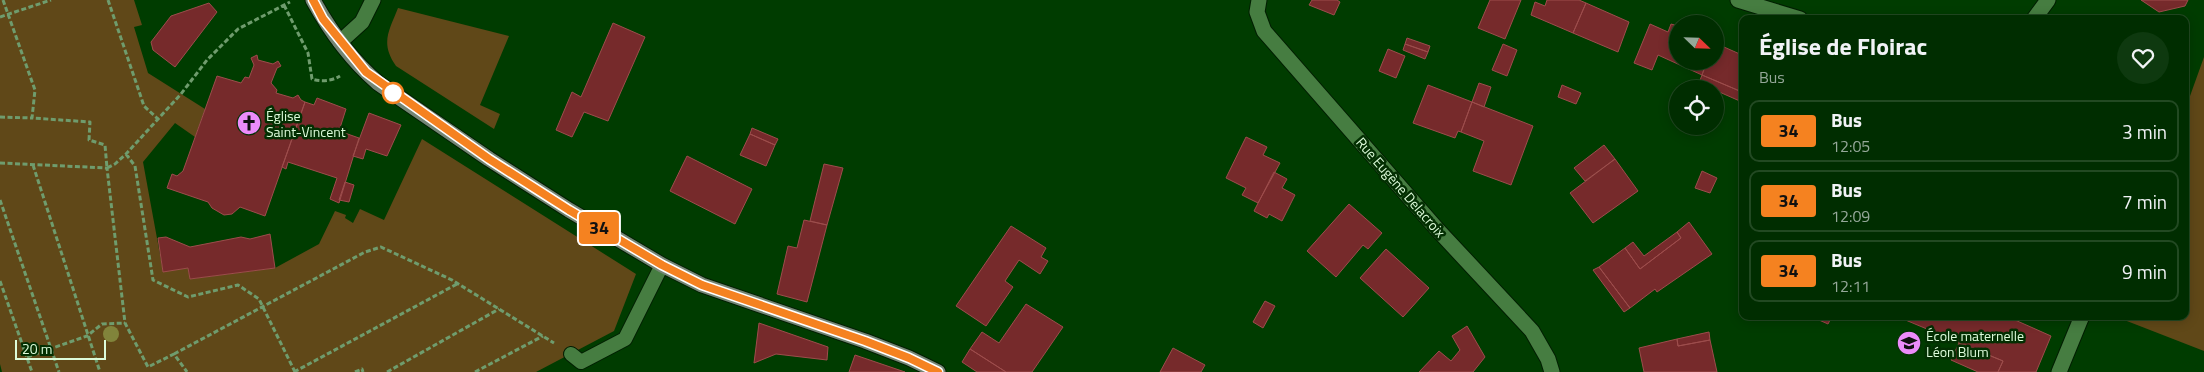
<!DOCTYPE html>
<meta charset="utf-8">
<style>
body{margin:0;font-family:"Titillium Web",sans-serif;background:#0e390f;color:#f1f3f6;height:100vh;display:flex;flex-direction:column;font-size:19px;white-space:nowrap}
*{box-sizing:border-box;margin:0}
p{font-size:16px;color:#95a899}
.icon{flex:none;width:28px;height:28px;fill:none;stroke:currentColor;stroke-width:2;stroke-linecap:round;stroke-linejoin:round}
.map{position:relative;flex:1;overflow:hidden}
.panel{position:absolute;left:1739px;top:15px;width:450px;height:305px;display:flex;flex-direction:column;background:#002d00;border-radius:10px;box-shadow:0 2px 12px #0003,0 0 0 1px #224922}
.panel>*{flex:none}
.badge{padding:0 10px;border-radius:4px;font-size:18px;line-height:32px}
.needle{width:32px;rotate:113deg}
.controls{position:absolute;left:1669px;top:15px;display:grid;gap:10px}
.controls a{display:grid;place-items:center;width:55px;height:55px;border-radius:50%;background:#002d00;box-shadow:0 2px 12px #0003,0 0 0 1px #224922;font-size:25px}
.scale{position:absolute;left:15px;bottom:12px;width:91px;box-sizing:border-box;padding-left:5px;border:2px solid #ddfbda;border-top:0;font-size:14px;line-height:18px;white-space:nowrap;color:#ddfbda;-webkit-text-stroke:4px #032f02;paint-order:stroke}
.map>.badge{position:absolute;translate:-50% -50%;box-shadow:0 0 0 2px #fff}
.round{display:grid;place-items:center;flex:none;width:52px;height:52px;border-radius:26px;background:#0e390f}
.overview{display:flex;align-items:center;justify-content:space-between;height:85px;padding:0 20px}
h1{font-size:24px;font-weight:700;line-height:38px}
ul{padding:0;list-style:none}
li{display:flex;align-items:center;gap:15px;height:62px;margin:0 10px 8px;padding:0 10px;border:2px solid #224922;border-radius:10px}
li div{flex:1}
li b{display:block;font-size:19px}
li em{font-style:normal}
li .badge{min-width:55px;font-weight:700;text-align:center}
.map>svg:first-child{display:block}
</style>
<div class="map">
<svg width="2204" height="372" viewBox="0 0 2204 372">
<rect width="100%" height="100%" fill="#003c00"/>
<path fill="#604818" d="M 0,0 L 134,0 L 142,25 L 134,27 L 148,73 L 205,109 L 195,137 L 175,123 L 143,162 L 163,271 L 188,268 L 190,279 L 275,268 L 319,244 L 335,211 L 346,215 L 345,218 L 353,223 L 360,209 L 384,220 L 422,139 L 636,274 L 614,331 L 536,372 L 2,372 L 0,364 Z
M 398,8 L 509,36 L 480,105 L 500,114 L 494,129 L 396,66 C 380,43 389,31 398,8 Z
M 2204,57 L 2204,351 L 2114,316 L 2185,316 L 2185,110 Z"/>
<path fill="#762a2b" stroke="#9d4d4c" d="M 1312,0 L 1337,0 L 1340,2 L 1334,15 L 1309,5 Z
M 1490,0 L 1521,0 L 1505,39 L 1478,28 Z
M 1547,0 L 1579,0 L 1586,3 L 1573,33 L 1531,15 L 1535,2 L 1545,6 Z
M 2141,0 L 2188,0 L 2185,6 L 2159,12 Z
M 209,3 L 217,12 L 175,67 L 153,50 L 151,42 L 171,16 Z
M 1586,3 L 1629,22 L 1618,52 L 1573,33 Z
M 613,23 L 645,37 L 608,121 L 584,112 L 572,137 L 556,130 L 572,92 L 581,97 Z
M 1650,24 L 1668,32 L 1671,24 L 1678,26 L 1678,61 L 1707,61 L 1702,75 L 1658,55 L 1652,70 L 1634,63 Z
M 1407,38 L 1430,46 L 1428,52 L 1405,44 Z
M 1715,43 L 1742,55 L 1742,92 L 1702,75 L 1707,61 L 1715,61 Z
M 1405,44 L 1428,52 L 1425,59 L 1403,50 Z
M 1503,44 L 1517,50 L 1507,76 L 1492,70 Z
M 1388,49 L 1405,56 L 1396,78 L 1379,71 Z
M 257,55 L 258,60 L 273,64 L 278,61 L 281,66 L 277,68 L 271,83 L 277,90 L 276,93 L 293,98 L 298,95 L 301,100 L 305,102 L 265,216 L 240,207 L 232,214 L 224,215 L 212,208 L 208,202 L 167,188 L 172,174 L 177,176 L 183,171 L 217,76 L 241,83 L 245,77 L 249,78 L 254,65 L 251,58 Z
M 1702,75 L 1742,92 L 1742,102 L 1699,83 Z
M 1479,83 L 1491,87 L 1484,107 L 1472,102 Z
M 1428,85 L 1472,102 L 1461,132 L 1458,131 L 1455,138 L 1413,123 Z
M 1562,85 L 1581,93 L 1576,104 L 1558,97 Z
M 317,98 L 346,109 L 339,131 L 359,138 L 339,203 L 330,199 L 337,178 L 288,162 L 286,169 L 282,167 L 305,102 L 314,105 Z
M 1472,102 L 1533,126 L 1511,185 L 1473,171 L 1484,141 L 1461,132 Z
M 369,113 L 401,125 L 387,156 L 366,149 L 363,159 L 353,156 Z
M 752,128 L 778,139 L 775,145 L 750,134 Z
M 750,134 L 775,145 L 766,166 L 740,155 Z
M 1246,137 L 1267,147 L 1263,155 L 1280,163 L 1258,203 L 1242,195 L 1246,188 L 1226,178 Z
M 1604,145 L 1615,159 L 1585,181 L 1574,168 Z
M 687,156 L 752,189 L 735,224 L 670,191 Z
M 1615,159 L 1638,191 L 1593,223 L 1570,193 Z
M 824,164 L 843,168 L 827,225 L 810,221 Z
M 1702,171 L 1717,178 L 1710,193 L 1695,188 Z
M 1274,172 L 1287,179 L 1282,188 L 1295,195 L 1282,221 L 1269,214 L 1267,218 L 1254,211 Z
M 345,182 L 354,185 L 349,202 L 339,200 Z
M 1349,204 L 1382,233 L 1368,249 L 1363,245 L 1336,277 L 1307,251 Z
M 804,220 L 827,225 L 807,302 L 777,294 L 788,246 L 797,248 Z
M 1689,222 L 1712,254 L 1657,292 L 1655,289 L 1630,308 L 1599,267 L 1625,248 L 1640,269 L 1681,238 L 1677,232 Z
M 1011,226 L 1046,248 L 1041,257 L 1048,261 L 1040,274 L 1019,260 L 1005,281 L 1013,287 L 986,326 L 956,306 Z
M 1677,232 L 1681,238 L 1640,269 L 1625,248 L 1633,242 L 1644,256 Z
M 270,234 L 275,268 L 190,279 L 188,268 L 163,272 L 158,238 L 166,237 L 190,247 L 241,237 L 250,239 Z
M 1386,249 L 1429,288 L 1403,317 L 1360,278 Z
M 1599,267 L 1630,308 L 1624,312 L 1593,270 Z
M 1265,301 L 1275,306 L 1263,328 L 1253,322 Z
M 1026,304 L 1063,327 L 1032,372 L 1006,372 L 970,349 L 982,332 L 999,343 Z
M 1810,316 L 1832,316 L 1828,324 Z
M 1896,316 L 2006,316 L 2051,336 L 2036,372 L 1998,372 L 2003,361 Z
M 759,323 L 828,347 L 827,360 L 776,354 L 754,363 Z
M 1467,326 L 1485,357 L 1473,372 L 1419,372 L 1439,351 L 1451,361 L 1460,350 L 1452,336 Z
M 1709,332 L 1710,340 L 1678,346 L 1677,339 Z
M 1677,339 L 1678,346 L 1710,340 L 1717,372 L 1644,372 L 1639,348 Z
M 1959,343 L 2003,361 L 1998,372 L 1978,372 L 1951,360 Z
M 1173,348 L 1205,365 L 1201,372 L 1160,372 Z
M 970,349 L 1006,372 L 977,372 L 962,362 Z
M 855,355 L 905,372 L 849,372 Z"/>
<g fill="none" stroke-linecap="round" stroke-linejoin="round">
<g stroke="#021e02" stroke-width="16">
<path id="lane" d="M 571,354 L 581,362 L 625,339 L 662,265"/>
</g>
<g stroke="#021e02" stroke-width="17">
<path id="street" d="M 1259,0 L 1257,12 L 1264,31 L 1436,228 L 1532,331 L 1548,359 L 1552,372
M 1738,0 L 1800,19
M 2034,19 L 2048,0
M 340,42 L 362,22 L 373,0
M 2059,372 L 2082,316"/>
</g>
<g stroke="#021e02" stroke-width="17">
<path id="secondary" d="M 313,0 C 330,31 351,60 378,83 L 489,159 L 569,210 L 662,265 L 702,285 L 865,341 L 909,358 L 938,372"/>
</g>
<path stroke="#6f9c6d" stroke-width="3" stroke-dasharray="5 2.5" stroke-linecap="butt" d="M 3,0 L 35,90 L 32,118 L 90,122 L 89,140 L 105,145 L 107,168 L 115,164 L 126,154 L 181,94 L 207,60 L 238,29 L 290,2
M 108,0 L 144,106 L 158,119
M 284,5 L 308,53 L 312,79 C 321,82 332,81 340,76
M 0,17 L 51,0
M 0,117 L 32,118
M 126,154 L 135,166 L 153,280 L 188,297 L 238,285 L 259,299 L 295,372
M 0,163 L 107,168 L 125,323 L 148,367 L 174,354 L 187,372
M 33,165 L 100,372
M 0,200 L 59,372
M 0,281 L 32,372
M 174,354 L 365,252 L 381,247 L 452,280 L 554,343
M 27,357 L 87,336 L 102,324 L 125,323
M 294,372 L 457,284
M 355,372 L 362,369 L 363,372
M 387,372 L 499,309
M 475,372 L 543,336"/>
<use href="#lane" stroke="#467d41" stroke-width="14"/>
<use href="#street" stroke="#467d41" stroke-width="15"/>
<use href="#secondary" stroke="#758675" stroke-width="15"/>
</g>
<circle fill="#81843b" cx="111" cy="334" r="8"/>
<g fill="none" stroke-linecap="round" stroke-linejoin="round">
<g stroke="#fff" stroke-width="11">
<path id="line" d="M 313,0 L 323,19 L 366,72 L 489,159 L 569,210 L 662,265 L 702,285 L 865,341 L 909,358 L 938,372"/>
</g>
<use href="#line" stroke="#f58220" stroke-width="8"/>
</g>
<defs>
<g id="church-disc" transform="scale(1.25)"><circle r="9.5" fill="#ec8cfa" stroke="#032f02"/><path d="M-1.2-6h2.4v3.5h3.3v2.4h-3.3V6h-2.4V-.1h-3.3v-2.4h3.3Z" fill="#111"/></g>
<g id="school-disc" transform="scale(1.25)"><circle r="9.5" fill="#ec8cfa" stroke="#032f02"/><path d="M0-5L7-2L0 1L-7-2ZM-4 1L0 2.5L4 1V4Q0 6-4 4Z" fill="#111"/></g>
</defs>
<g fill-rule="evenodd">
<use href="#church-disc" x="249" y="123"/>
<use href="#school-disc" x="1909" y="343"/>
</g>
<circle fill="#fff" stroke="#f58220" stroke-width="2.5" cx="393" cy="93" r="10"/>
<g text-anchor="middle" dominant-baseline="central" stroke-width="5" stroke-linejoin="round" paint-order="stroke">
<g font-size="14" fill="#ddfbda" stroke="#032f02" text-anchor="start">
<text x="266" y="115">Église<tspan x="266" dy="16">Saint-Vincent</tspan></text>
<text x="1926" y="335">École maternelle<tspan x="1926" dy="16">Léon Blum</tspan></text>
</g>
<g font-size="14" fill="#ddfbda" stroke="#032f02">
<text transform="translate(1401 187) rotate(49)">Rue Eugène Delacroix</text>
</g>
</g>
</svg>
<div class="controls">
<a><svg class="needle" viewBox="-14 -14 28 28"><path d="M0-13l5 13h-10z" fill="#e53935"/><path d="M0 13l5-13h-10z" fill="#95a899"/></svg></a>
<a><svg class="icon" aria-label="locate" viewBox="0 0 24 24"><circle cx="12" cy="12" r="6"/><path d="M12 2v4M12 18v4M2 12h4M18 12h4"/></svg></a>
</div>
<div class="scale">20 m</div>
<b class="badge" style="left:599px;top:228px;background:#f58220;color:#111">34</b>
<section class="panel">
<div class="overview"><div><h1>Église de Floirac</h1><p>Bus</p></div><a class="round"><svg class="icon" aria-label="heart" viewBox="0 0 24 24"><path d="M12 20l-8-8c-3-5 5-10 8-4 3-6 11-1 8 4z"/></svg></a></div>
<ul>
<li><span class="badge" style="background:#f58220;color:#111">34</span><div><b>Bus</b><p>12:05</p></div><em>3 min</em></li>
<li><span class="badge" style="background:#f58220;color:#111">34</span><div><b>Bus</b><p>12:09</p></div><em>7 min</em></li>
<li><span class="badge" style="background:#f58220;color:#111">34</span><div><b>Bus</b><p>12:11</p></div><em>9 min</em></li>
</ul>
</section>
</div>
